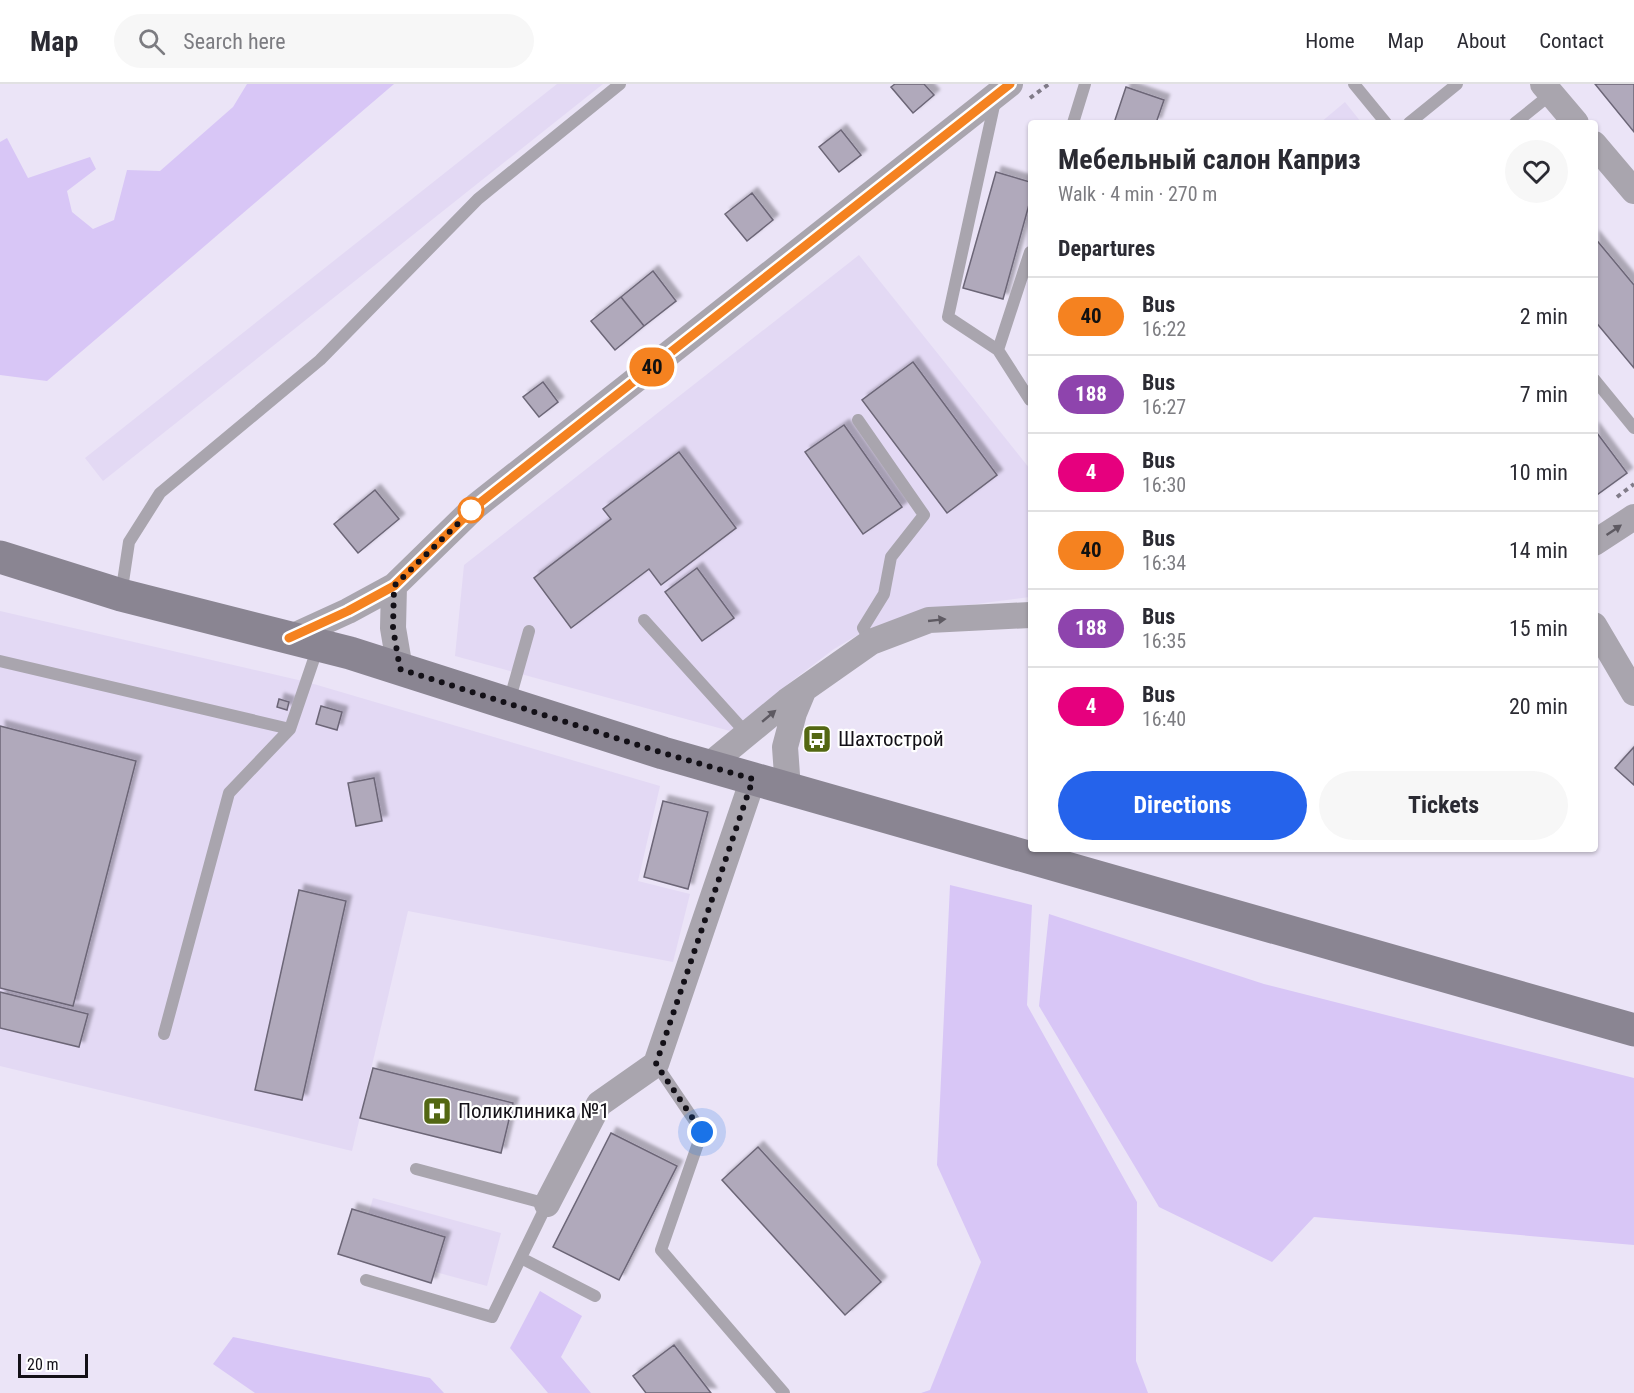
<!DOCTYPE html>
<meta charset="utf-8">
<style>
body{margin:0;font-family:"Roboto Condensed",sans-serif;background:#f7f7f7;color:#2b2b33;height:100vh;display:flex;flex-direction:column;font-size:22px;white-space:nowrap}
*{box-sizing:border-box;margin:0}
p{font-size:20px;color:#7c7c81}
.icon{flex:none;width:33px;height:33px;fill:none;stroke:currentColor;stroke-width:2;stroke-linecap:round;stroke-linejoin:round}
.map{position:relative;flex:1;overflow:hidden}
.details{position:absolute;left:1028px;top:36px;width:570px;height:732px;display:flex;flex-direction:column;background:#fff;border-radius:6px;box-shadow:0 2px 4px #0004}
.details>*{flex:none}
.badge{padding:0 12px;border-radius:20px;font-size:21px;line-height:39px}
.scale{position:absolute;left:18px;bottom:15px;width:70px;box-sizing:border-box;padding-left:6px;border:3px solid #131017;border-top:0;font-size:16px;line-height:21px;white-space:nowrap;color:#131017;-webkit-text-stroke:4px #fff;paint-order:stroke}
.you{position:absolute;width:30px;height:30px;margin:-15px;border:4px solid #fff;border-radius:50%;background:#1a73e8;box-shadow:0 0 0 9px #1a73e833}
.map>.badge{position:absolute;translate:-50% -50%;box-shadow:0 0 0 3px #fff}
h2{padding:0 30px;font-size:22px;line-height:54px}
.round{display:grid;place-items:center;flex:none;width:63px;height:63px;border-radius:32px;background:#f7f7f7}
.headline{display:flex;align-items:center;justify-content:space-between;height:102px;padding:0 30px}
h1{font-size:28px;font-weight:700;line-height:45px}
.primary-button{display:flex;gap:12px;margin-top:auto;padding:12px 30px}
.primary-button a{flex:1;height:69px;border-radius:36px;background:#2563eb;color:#fff;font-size:24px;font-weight:700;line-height:69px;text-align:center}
.primary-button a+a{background:#f7f7f7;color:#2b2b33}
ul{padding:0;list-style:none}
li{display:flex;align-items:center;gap:18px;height:78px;padding:0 30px;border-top:2px solid #e1e1e2}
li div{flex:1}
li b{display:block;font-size:22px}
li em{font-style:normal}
li .badge{min-width:66px;font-weight:700;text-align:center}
header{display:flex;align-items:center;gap:36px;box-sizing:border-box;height:84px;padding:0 30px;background:#fff;border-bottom:2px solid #e1e1e2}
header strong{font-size:28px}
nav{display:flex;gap:33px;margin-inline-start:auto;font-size:21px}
.search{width:420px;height:54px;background:#f7f7f7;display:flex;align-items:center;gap:15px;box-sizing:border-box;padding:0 21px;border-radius:33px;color:#7c7c81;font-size:22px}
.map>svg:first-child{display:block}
</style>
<header>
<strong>Map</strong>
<div class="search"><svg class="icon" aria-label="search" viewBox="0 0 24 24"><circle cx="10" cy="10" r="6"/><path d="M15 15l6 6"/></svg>Search here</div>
<nav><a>Home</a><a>Map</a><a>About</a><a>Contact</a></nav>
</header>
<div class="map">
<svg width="1634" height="1309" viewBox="0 0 1634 1309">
<defs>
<filter id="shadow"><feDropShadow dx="5.5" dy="-5.5" stdDeviation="1.5" flood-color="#0004"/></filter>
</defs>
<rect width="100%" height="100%" fill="#ebe4f7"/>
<path fill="#e3d9f4" d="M 557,0 L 603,0 L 103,397 L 85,374 Z
M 1345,18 L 1361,38 L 1320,39 Z
M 859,171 L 1030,385 L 1030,513 L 931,526 L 866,546 L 834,565 L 788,600 L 741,650 L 455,572 L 464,481 Z
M 0,527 L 307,598 L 660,702 L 638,797 L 690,810 L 673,878 L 408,827 L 352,1067 L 0,982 Z
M 373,1114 L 501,1149 L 487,1202 L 358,1167 Z"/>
<path fill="#d8c6f6" d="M 247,0 L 394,0 L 47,297 L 0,291 L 0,58 L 7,54 L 28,94 L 90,73 L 96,85 L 67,107 L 72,128 L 93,145 L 114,136 L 127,86 L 160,87 L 233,23 Z
M 950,801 L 1032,821 L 1027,921 L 1137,1118 L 1136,1277 L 1148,1309 L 921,1309 L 930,1306 L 981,1178 L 937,1081 Z
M 1049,830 L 1264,900 L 1634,994 L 1634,1161 L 1314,1133 L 1272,1178 L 1159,1123 L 1039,922 Z
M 540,1207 L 582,1232 L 561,1273 L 591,1309 L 548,1309 L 510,1264 Z
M 233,1253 L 430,1294 L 444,1309 L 255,1309 L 213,1280 Z"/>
<path fill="#b0a9bb" stroke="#6c6677" stroke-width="1.5" filter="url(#shadow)" d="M 895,0 L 924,0 L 934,11 L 913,29 L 891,3 Z
M 1595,0 L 1634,0 L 1634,48 Z
M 1126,3 L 1164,16 L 1156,39 L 1114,39 Z
M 841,46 L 861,71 L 839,88 L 819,63 Z
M 996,88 L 1030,98 L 1030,117 L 1003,215 L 963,204 Z
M 752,109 L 773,136 L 747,157 L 725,130 Z
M 1594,153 L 1634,201 L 1634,284 L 1594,236 Z
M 653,187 L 676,217 L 644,242 L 621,213 Z
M 621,213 L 644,242 L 615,266 L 591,237 Z
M 913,278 L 997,391 L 947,429 L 862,316 Z
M 543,298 L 558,318 L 539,333 L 523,313 Z
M 844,341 L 902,423 L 863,450 L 805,368 Z
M 1594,345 L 1627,389 L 1594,413 Z
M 679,368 L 736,444 L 661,501 L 649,485 L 571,544 L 534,494 L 611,435 L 603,425 Z
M 375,406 L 399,435 L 358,469 L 334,440 Z
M 697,484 L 734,534 L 702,557 L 665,508 Z
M 279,615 L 289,618 L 287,626 L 277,623 Z
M 321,622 L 342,628 L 337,646 L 316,640 Z
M 0,642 L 136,677 L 73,922 L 0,904 Z
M 1634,663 L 1634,701 L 1615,684 Z
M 374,694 L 382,737 L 356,742 L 348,699 Z
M 663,717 L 708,728 L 688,805 L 644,793 Z
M 299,806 L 346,817 L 302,1016 L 255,1006 Z
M 0,908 L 88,930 L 79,963 L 0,944 Z
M 373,984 L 513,1019 L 501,1069 L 360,1034 Z
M 611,1049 L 677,1082 L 619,1196 L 553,1163 Z
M 758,1063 L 881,1198 L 845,1231 L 722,1096 Z
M 352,1125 L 445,1153 L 431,1199 L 338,1170 Z
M 674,1261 L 711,1309 L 646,1309 L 633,1292 Z"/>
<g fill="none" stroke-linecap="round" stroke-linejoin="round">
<path stroke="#807b88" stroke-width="4" stroke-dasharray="4.5 4.5" stroke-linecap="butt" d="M 1030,14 L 1049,0
M 1617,413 L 1634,400"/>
<path stroke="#a9a5ae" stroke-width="12" d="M 1354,0 L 1386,39
M 995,17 L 948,233 L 998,266
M 1073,39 L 1085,0
M 1409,39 L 1457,0
M 1515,39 L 1551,10
M 1030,168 L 998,266 L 1030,316
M 1594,295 L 1634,344
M 858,336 L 924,431 L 891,473 L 884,510 L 863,544 L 871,558
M 121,511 L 129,458 L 160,409 L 320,276 L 478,115 L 620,0
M 644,536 L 747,650
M 0,577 L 290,645
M 509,618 L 529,547
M 164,950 L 229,709 L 290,645 L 318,563
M 656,980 L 702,1048 L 661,1166 L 784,1309
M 521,1174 L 595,1212
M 366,1196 L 492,1233 L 547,1120 L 416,1085"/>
<path stroke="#a9a5ae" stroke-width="26" d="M 1543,0 L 1576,39
M 1594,60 L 1634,107
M 1594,459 L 1634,433
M 1594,541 L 1634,609
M 289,554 L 348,527 L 394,502
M 400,585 L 393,544 L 394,502 L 476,422 L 1010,0
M 708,682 L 787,617 L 871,558 L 929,536 L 1030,531
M 788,705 L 785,663 L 794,629 L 804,605
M 547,1120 L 599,1020 L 656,980 L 753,695"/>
<path stroke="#8a8592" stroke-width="33" d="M 0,473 L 121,511 L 350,569 L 663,669 L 1634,946"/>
</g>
<defs><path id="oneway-solid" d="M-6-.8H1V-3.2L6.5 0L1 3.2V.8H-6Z" transform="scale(1.5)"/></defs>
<g fill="#5e5a62">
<use href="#oneway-solid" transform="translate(1614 446) rotate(-34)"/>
<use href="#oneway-solid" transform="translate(937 536) rotate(-6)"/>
<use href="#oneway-solid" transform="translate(769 632) rotate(-40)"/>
</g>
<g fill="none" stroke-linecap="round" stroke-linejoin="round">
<g stroke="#fff" stroke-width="14">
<path id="line" d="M 289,554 L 348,527 L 394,502 L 476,422 L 1010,0"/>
</g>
<use href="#line" stroke="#f58220" stroke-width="9"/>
<path stroke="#131017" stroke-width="6" stroke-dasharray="0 10.8" d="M 471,426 L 476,422 L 394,502 L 393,544 L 400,585 L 663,669 L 753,695 L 656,980 L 702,1048"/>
</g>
<defs>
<g id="bus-square" transform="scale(1.5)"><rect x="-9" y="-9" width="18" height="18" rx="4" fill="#536713" stroke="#fff"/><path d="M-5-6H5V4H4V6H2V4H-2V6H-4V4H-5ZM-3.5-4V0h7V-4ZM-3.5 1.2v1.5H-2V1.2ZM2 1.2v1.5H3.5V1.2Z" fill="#fff"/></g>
<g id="hospital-square" transform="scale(1.5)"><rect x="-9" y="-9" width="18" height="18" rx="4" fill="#536713" stroke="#fff"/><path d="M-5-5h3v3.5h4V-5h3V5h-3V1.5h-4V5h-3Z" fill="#fff"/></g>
</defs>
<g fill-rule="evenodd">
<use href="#bus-square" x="817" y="655"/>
<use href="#hospital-square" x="437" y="1027"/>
</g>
<circle fill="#fff" stroke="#f58220" stroke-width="3" cx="471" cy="426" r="12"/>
<g text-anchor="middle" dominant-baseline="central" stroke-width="4.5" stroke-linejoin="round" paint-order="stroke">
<g font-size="21" fill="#131017" stroke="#fff" text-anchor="start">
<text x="838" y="655">Шахтострой</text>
<text x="458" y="1027">Поликлиника №1</text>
</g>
</g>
</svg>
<div class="scale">20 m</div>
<div class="you" style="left:702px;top:1048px"></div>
<b class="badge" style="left:652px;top:283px;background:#f58220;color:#111">40</b>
<section class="details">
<div class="headline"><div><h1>Мебельный салон Каприз</h1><p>Walk · 4 min · 270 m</p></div><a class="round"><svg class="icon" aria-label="heart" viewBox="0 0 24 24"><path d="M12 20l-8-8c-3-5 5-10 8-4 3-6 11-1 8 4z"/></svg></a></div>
<h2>Departures</h2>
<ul>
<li><span class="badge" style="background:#f58220;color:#111">40</span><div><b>Bus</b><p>16:22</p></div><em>2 min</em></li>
<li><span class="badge" style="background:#8e44ad;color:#fff">188</span><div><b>Bus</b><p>16:27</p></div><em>7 min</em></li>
<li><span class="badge" style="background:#e6007e;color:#fff">4</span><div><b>Bus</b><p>16:30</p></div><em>10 min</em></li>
<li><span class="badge" style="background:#f58220;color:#111">40</span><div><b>Bus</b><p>16:34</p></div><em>14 min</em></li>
<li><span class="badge" style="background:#8e44ad;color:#fff">188</span><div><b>Bus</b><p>16:35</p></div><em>15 min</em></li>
<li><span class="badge" style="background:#e6007e;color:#fff">4</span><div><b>Bus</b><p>16:40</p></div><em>20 min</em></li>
</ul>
<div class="primary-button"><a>Directions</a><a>Tickets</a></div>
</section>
</div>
